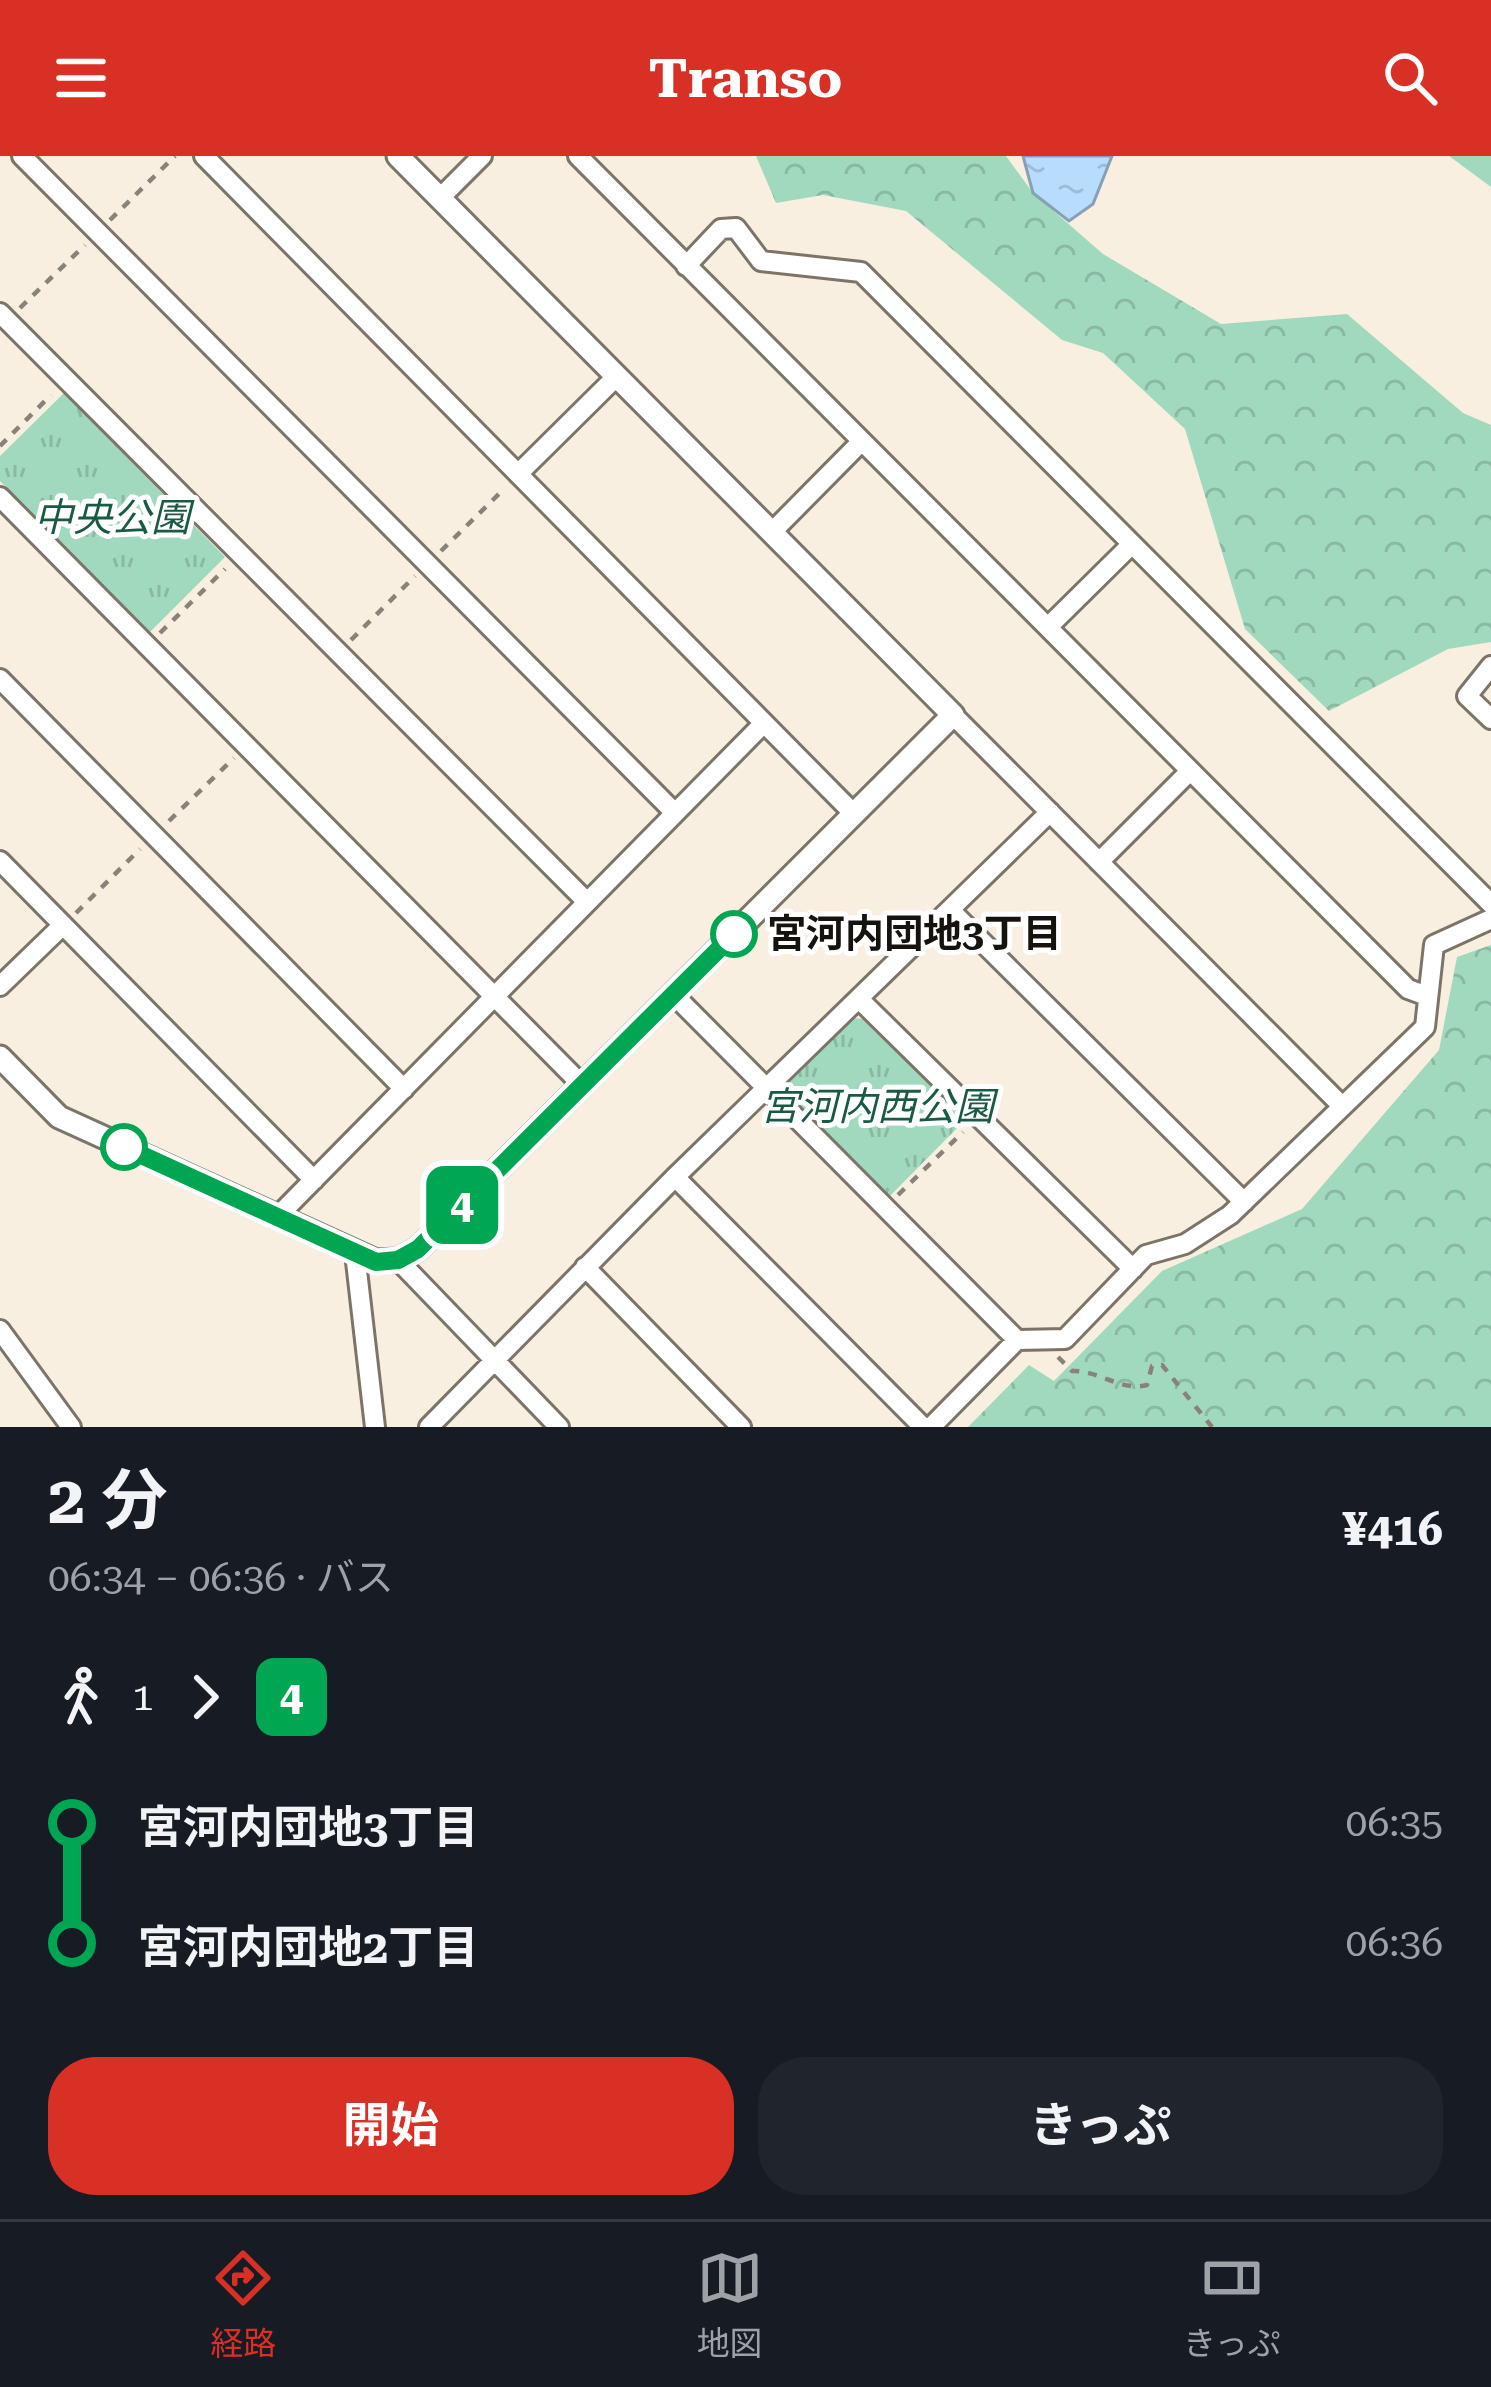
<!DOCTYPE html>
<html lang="ja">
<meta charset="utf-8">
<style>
body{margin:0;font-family:"Roboto Serif","Noto Sans JP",serif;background:#20242c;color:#f1f3f6;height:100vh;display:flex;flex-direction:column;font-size:45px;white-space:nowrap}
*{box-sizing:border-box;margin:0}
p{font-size:39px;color:#9ea1a6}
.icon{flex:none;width:66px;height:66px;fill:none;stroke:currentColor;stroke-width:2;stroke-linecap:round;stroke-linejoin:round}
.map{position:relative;height:1271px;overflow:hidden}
.details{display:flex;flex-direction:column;background:#171b24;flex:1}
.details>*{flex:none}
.badge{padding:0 24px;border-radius:18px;font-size:42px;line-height:78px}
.map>.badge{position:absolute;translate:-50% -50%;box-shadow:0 0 0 6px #fff}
.legs{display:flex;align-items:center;gap:18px;height:132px;padding:0 48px;font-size:39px}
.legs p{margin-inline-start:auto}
.head{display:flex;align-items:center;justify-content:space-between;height:204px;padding:0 48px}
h1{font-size:66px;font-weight:700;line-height:90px}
.cta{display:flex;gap:24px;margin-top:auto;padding:24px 48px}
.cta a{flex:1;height:138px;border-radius:48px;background:#d93025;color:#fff;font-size:48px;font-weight:700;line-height:138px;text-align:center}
.cta a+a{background:#20242c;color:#f1f3f6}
ul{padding:0 48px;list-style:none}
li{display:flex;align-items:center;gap:42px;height:120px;font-size:45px}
li i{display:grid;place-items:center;width:18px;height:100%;margin:0 15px;background:currentColor}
li i::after{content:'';width:30px;height:30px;margin:-15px;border:9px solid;border-radius:50%;background:#171b24}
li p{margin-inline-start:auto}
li:first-child i{background:linear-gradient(#0000 50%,currentColor 0)}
li:last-child i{background:linear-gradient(currentColor 50%,#0000 0)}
header{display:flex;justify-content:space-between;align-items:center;height:156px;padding:0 48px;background:#d93025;color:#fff;font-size:54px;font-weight:700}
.tab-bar{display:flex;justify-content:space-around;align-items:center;height:168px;border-top:3px solid #363941;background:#171b24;font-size:33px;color:#9ea1a6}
.tab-bar a{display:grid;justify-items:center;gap:6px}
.tab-bar .current{color:#d93025}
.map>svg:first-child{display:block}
</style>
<header><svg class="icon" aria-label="menu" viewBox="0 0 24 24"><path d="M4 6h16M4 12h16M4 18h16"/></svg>Transo<svg class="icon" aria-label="search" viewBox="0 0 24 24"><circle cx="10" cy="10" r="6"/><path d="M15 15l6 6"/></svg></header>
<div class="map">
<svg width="1491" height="1271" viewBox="0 0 1491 1271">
<defs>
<pattern id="grass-tufts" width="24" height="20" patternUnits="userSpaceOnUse" patternTransform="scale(3)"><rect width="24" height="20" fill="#a1d9bf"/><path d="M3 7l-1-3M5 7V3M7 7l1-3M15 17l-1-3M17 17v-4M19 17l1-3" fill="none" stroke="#8ab9a3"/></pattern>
<pattern id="forest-crowns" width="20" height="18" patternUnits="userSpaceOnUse" patternTransform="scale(3)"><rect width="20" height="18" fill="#a1d9bf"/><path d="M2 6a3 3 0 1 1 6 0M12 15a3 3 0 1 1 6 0" fill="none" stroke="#8ab9a3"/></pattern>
<pattern id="water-ripples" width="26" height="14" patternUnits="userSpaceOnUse" patternTransform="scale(3)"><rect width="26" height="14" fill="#b8dcfc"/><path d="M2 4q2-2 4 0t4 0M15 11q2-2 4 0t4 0" fill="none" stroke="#9dbcd7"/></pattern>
</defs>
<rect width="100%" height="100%" fill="#f8efe1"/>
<path fill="url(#grass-tufts)" d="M 64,237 L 225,401 L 150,476 L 0,325 L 0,300 Z
M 852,862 L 868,863 L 965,964 L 890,1040 L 788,938 L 789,921 Z"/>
<path fill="url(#forest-crowns)" d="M 756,0 L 1006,0 L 1033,37 L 1103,98 L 1221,168 L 1347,158 L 1463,257 L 1491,269 L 1491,486 L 1448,493 L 1329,555 L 1245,473 L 1185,273 L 1103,197 L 1062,184 L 906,55 L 823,39 L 776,47 Z
M 1449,0 L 1491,0 L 1491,31 Z
M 1491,789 L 1491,1271 L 968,1271 L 1029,1209 L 1054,1225 L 1162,1115 L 1302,1053 L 1439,894 L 1457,801 Z"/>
<path fill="url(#water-ripples)" stroke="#87a0b5" stroke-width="3" d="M 1023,0 L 1112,0 L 1093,48 L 1069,65 L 1033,37 Z"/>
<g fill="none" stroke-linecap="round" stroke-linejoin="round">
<g stroke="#7c7467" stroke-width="24">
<path id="minor" d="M 22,0 L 675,657
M 204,0 L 854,658
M 578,0 L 1408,833 L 1427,840
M 440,42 L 482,0
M 686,110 L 721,73 L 736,72 L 761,105 L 861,116 L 1491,748
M 0,157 L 587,746
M 518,318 L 617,220
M 0,341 L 582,929
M 772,376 L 860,287
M 1048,471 L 1132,388
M 1491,510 L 1467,540 L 1491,563
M 0,523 L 404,933
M 953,559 L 1342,950
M 0,705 L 314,1024
M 1099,706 L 1190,615
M 950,754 L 1244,1046
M 0,830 L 63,769
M 673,838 L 1017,1184
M 859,843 L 1133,1113
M 675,1021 L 923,1271
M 277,1061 L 764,567
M 355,1097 L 375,1271
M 398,1104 L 559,1271
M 585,1111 L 741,1271
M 0,1174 L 71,1271
M 429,1271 L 675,1021 L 1050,656
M 931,1271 L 1017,1184 L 1065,1183 L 1146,1099 L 1185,1088 L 1230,1059 L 1425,871 L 1434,789 L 1491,763"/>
</g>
<g stroke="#7c7467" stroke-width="27">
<path id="tertiary" d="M 0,901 L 59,961 L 376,1105 L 398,1104 L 418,1093 L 953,559 L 398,0"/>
</g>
<path stroke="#888279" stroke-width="4.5" stroke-dasharray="9 9" stroke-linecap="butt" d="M 110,64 L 175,0
M 20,152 L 85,89
M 0,290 L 51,239
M 441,395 L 505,332
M 160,477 L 225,413
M 351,484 L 415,420
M 169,665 L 234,602
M 76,757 L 140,693
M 898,1039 L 963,976
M 1058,1201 L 1072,1215 C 1099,1214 1121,1236 1147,1229 L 1152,1210 L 1162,1209 L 1212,1271"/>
<use href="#minor" stroke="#fff" stroke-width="18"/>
<use href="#tertiary" stroke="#fff" stroke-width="21"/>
</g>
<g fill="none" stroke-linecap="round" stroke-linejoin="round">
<g stroke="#fff" stroke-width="27">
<path id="line-1" d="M 124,991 L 376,1106 L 398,1104 L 418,1093 L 734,778"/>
</g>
<use href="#line-1" stroke="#00a651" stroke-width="18"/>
</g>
<g fill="#fff" stroke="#00a651" stroke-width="6">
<circle cx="734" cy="778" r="21"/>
<circle cx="124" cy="991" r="21"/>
</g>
<g text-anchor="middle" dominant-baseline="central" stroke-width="10" stroke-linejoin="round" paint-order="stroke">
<g font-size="39" font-style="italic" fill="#195a43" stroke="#fff">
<text x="112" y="362">中央公園</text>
<text x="877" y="951">宮河内西公園</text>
</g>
<g font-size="39" font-weight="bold" fill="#16130e" stroke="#fff" text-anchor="start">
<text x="767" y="778">宮河内団地3丁目</text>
</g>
</g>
</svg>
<b class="badge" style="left:462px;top:1049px;background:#00a651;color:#fff">4</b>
</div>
<section class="details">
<div class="head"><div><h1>2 分</h1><p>06:34 – 06:36 · バス</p></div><b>¥416</b></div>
<div class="legs"><svg class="icon" aria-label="walk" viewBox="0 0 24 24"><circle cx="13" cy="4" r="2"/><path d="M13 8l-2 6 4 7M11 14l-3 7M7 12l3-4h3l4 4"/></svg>1<svg class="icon" aria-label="forward" viewBox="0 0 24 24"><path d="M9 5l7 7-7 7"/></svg><b class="badge" style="background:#00a651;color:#fff">4</b></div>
<ul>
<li><i style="color:#00a651"></i><b>宮河内団地3丁目</b><p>06:35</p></li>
<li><i style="color:#00a651"></i><b>宮河内団地2丁目</b><p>06:36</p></li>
</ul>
<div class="cta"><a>開始</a><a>きっぷ</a></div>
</section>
<nav class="tab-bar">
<a class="current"><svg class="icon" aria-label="directions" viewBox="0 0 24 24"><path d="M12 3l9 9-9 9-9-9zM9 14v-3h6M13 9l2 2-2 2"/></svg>経路</a>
<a><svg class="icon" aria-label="map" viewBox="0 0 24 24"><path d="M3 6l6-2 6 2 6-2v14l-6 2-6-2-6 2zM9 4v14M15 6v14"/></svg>地図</a>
<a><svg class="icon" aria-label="tickets" viewBox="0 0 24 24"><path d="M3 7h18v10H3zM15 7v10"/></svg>きっぷ</a>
</nav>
